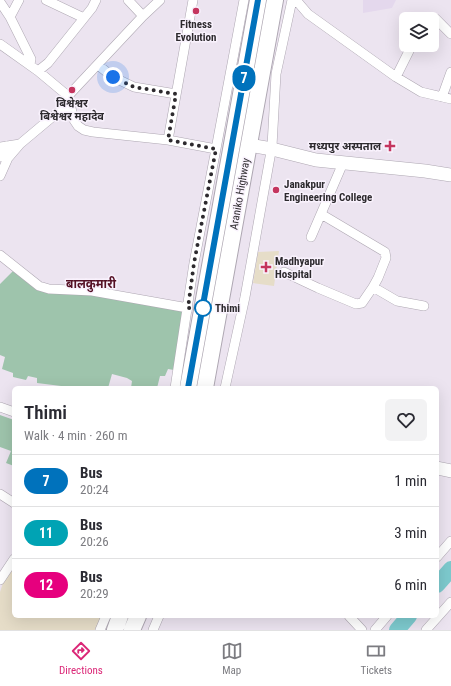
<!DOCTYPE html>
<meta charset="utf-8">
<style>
body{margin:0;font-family:"Roboto Condensed","Noto Sans Devanagari",sans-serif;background:#f2f2f3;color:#2b2b33;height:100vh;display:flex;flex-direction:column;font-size:15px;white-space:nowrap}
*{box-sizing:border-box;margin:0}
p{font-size:13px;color:#7c7c81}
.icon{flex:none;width:22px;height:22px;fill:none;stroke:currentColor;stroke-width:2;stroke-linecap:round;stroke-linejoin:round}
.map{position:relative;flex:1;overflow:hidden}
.panel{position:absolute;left:12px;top:386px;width:427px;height:232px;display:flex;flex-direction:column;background:#fff;border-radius:6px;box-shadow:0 4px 16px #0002}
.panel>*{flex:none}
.badge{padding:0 8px;border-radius:13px;font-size:14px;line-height:26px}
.fabs{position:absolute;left:399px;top:12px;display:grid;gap:8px}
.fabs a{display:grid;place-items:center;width:40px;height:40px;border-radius:6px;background:#fff;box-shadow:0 4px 16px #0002;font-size:20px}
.you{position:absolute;width:20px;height:20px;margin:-10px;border:3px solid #fff;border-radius:50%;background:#1a73e8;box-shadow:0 0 0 6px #1a73e833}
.map>.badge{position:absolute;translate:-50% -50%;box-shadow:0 0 0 2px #fff}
.round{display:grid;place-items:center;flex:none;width:42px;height:42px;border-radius:6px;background:#f2f2f3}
.headline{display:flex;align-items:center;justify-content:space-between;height:68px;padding:0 12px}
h1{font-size:19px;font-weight:600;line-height:30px}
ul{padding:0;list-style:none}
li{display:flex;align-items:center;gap:12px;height:52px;padding:0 12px;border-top:1px solid #e1e1e2}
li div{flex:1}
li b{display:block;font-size:15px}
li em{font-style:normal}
li .badge{min-width:44px;font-weight:700;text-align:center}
.menu{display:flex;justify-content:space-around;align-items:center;height:56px;border-top:1px solid #e1e1e2;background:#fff;font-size:11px;color:#7c7c81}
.menu a{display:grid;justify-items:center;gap:2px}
.menu .selected{color:#db2777}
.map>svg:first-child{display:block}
</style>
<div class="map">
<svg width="451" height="630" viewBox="0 0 451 630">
<rect width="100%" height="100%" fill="#ece4f0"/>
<path fill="#e4d8ed" d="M 363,0 L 396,0 L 392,8 L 363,13 Z"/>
<path fill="#e6ddc8" d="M 279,251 L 274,286 L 253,283 L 258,252 Z
M 14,568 L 14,616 L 103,616 L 98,630 L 0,630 L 0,592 L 3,583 Z"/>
<path fill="#9ec4ac" d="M 265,0 L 268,0 L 229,226 L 197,388 L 194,388 L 226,226 Z
M 15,269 L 38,289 L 91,294 L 184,309 L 174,370 L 168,369 L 165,376 L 160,376 L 157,388 L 131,388 L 132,381 L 127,378 L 112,374 L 108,388 L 69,387 L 37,383 L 37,378 L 28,376 L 26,380 L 13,377 L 13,373 L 2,369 L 5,357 L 0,355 L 0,284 Z
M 0,415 L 14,420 L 14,466 L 6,463 L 11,451 L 0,447 Z"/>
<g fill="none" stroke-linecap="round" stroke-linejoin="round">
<path stroke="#7dcace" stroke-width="16" d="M 437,585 L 451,569
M 397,630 L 409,616"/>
<g stroke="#aea7b2" stroke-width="10">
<path id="street" d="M 46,0 L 84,18 L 92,8 L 96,0
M 128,0 L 143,16
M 296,0 L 308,14 L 396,77 L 421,92 L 451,99
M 0,2 L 10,17 L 31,59 L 30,64
M 10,17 L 19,0
M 427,19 L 430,18 L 436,19 L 451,34
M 0,44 L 38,71 L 68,96 L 74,120 L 78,126 L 84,130 L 93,132 L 168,140 L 216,149
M 98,65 L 113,77 L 134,87 L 176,94
M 38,71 L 48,63 L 84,18
M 396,77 L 412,45
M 68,96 L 143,16 L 160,0
M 442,97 L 451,72
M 168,140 L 193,0
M 0,147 L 20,144
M 0,157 L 6,146
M 0,176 L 8,158 L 20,144 L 57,113 L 71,106
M 321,214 L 385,252 L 386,258 L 378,278 L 373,287 L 397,301 L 424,306
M 311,237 L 343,163
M 0,255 L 39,286 L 49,289 L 92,291 L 188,308
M 284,272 L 318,288 L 356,304 L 362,303 L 373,287
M 175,388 L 194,263 L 216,149 L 244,0
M 225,388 L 245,297 L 272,146 L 276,74 L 292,0
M 0,407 L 14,412
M 0,494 L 14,503
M 437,557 L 451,541
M 0,580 L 14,559
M 349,616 L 362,630
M 100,630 L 106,616
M 153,630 L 159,616
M 375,630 L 387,616
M 426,630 L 451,602"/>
</g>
<g stroke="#aea7b2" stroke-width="14">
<path id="secondary" d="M 249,145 L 272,149 L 316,160 L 425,171 L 451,175
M 437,468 L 451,471"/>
</g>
<g stroke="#aea7b2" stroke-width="18">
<path id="highway" d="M 188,388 L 258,0
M 205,388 L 275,0
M 115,630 L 120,616
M 132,630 L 138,616"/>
</g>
<use href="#street" stroke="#fff" stroke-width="9"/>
<use href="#secondary" stroke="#fff" stroke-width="13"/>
<use href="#highway" stroke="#fff" stroke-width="16"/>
</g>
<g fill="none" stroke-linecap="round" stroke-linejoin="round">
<g stroke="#fff" stroke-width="9">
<path id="line" d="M 188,388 L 258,0"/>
</g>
<use href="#line" stroke="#0072bc" stroke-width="6"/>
<path stroke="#2d2a2e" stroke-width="4" stroke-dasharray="0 7.2" d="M 113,77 L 134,87 L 176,94 L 168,140 L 216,149 L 194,263 L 188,308 L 203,308"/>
</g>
<g fill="#c4355e" stroke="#f9f2fd" stroke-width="1.5">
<circle cx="196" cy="11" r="4"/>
<circle cx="72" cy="90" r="4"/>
<path d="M388 140h4v4h4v4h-4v4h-4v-4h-4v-4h4z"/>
<circle cx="276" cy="190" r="4"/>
<path d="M264 261h4v4h4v4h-4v4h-4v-4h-4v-4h4z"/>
</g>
<circle fill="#fff" stroke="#0072bc" stroke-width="2" cx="203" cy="308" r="8"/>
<g text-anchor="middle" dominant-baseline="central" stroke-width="3" stroke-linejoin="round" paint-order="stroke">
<g font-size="11" font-weight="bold" fill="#2d2a2e" stroke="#f9f2fd">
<text x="196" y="24">Fitness<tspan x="196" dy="13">Evolution</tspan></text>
<text x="72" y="103">बिश्वेश्वर<tspan x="72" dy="13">बिश्वेश्वर महादेव</tspan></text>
<text x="381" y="146" text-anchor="end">मध्यपुर अस्पताल</text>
<text x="284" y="184" text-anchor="start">Janakpur<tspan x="284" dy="13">Engineering College</tspan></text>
<text x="275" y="261" text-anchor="start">Madhyapur<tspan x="275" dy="13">Hospital</tspan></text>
</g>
<g font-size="11" fill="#2d2a2e" stroke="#f9f2fd">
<text transform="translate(240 194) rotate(-80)">Araniko Highway</text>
</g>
<g font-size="11" font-weight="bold" fill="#2d2a2e" stroke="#f9f2fd" text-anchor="start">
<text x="215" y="308">Thimi</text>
</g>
<g font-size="12" font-weight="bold" fill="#551125" stroke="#f9f2fd">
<text x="91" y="284">बालकुमारी</text>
</g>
</g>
</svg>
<div class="fabs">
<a><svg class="icon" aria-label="layers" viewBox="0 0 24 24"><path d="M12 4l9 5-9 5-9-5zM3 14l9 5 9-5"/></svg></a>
</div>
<div class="you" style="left:113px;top:77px"></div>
<b class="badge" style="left:244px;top:78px;background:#0072bc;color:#fff">7</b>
<section class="panel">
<div class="headline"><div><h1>Thimi</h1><p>Walk · 4 min · 260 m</p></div><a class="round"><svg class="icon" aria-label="heart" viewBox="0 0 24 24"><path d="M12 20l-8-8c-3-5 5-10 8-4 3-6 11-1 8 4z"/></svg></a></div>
<ul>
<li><span class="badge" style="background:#0072bc;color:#fff">7</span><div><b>Bus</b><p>20:24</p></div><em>1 min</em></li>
<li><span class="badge" style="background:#00a3b4;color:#fff">11</span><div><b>Bus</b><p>20:26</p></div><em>3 min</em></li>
<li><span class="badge" style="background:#e6007e;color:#fff">12</span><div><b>Bus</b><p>20:29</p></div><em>6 min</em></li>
</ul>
</section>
</div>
<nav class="menu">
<a class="selected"><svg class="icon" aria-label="directions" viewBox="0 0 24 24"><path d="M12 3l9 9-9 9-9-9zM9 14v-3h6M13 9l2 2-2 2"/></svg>Directions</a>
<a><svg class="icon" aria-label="map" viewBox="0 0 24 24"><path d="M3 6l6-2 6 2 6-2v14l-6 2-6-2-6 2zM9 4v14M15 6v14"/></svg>Map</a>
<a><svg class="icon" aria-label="tickets" viewBox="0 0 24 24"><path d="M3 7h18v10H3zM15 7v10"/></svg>Tickets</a>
</nav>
